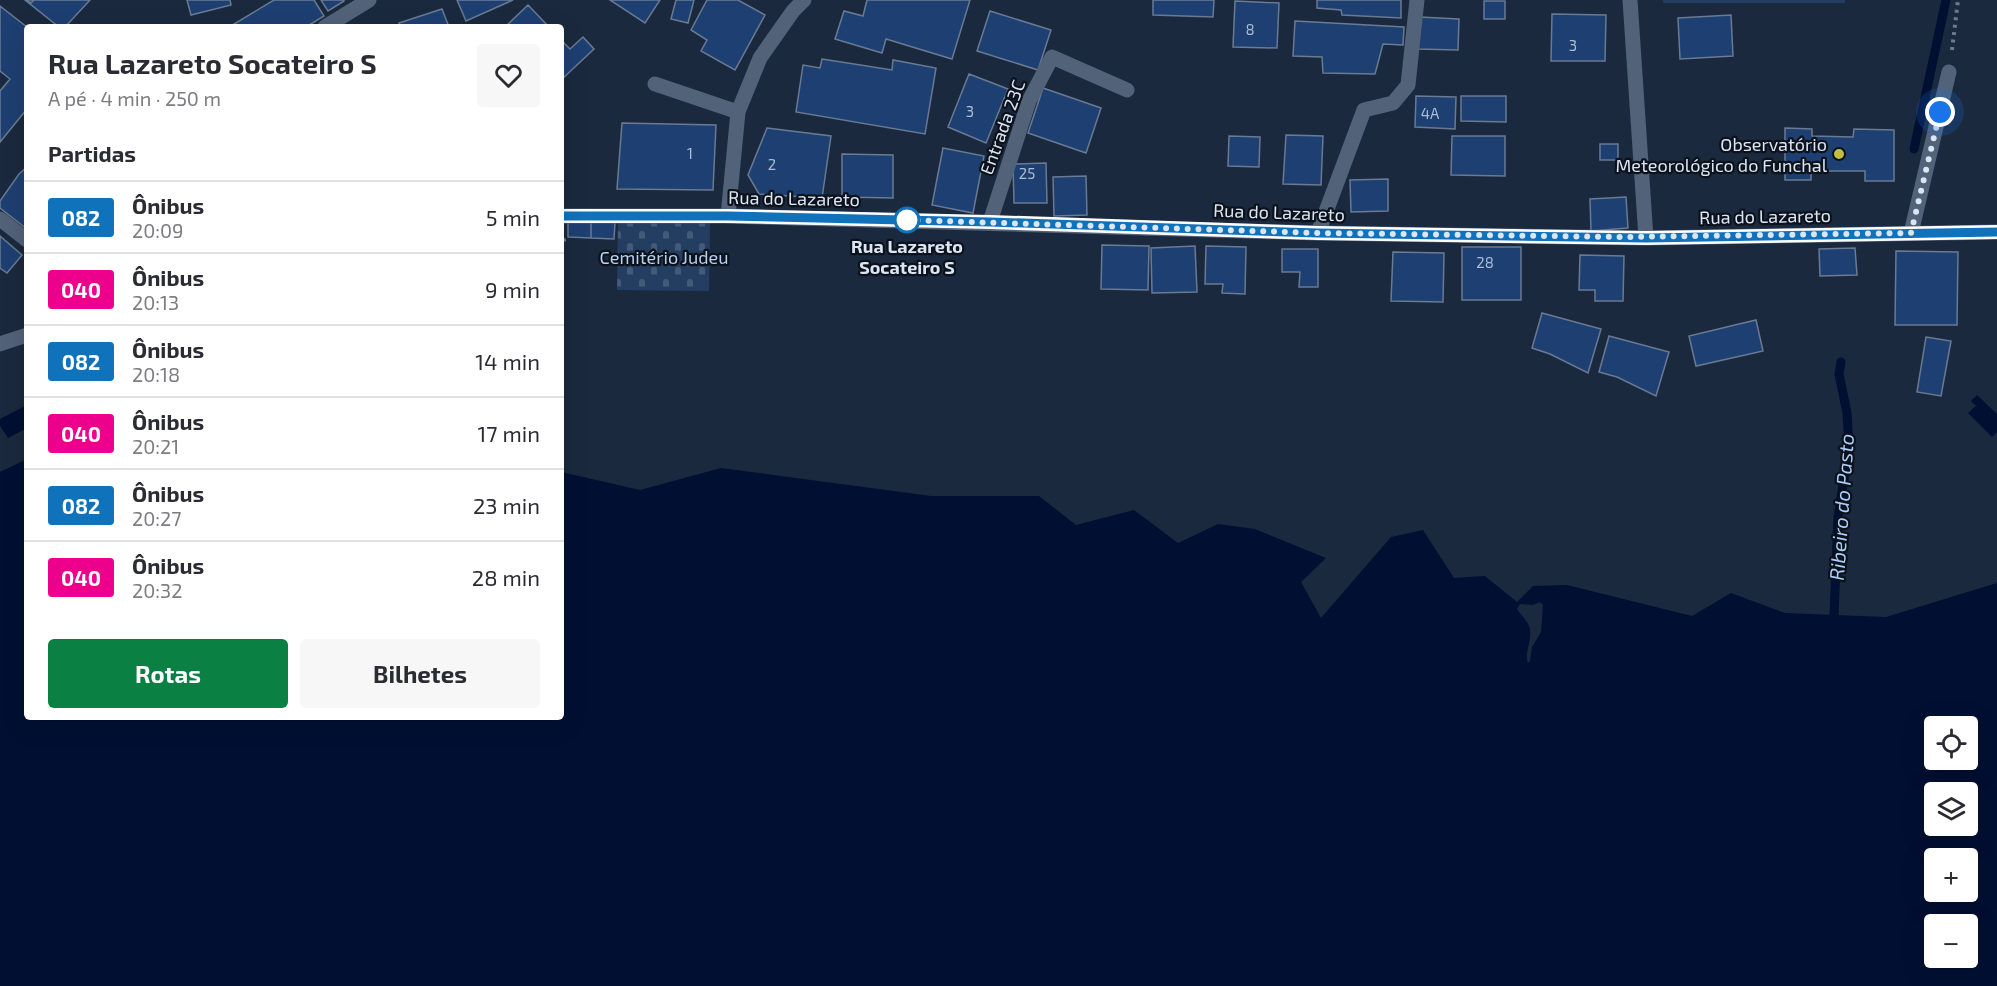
<!DOCTYPE html>
<html lang="pt">
<meta charset="utf-8">
<style>
body{margin:0;font-family:"Exo 2",sans-serif;background:#f7f7f7;color:#2b2b33;height:100vh;display:flex;flex-direction:column;font-size:22px;white-space:nowrap}
*{box-sizing:border-box;margin:0}
p{font-size:20px;color:#7c7c81}
.icon{flex:none;width:33px;height:33px;fill:none;stroke:currentColor;stroke-width:2;stroke-linecap:round;stroke-linejoin:round}
.map{position:relative;flex:1;overflow:hidden}
.side{position:absolute;left:24px;top:24px;width:540px;height:696px;display:flex;flex-direction:column;background:#fff;border-radius:6px;box-shadow:0 6px 24px #0002}
.side>*{flex:none}
.badge{padding:0 12px;border-radius:4px;font-size:21px;line-height:39px}
.buttons{position:absolute;left:1924px;top:716px;display:grid;gap:12px}
.buttons a{display:grid;place-items:center;width:54px;height:54px;border-radius:6px;background:#fff;box-shadow:0 6px 24px #0002;font-size:30px}
.you{position:absolute;width:30px;height:30px;margin:-15px;border:4px solid #fff;border-radius:50%;background:#1a73e8;box-shadow:0 0 0 9px #1a73e833}
.map>.badge{position:absolute;translate:-50% -50%;box-shadow:0 0 0 3px #fff}
h2{padding:0 24px;font-size:22px;line-height:54px}
.round{display:grid;place-items:center;flex:none;width:63px;height:63px;border-radius:6px;background:#f7f7f7}
.headline{display:flex;align-items:center;justify-content:space-between;height:102px;padding:0 24px}
h1{font-size:28px;font-weight:700;line-height:45px}
.cta{display:flex;gap:12px;margin-top:auto;padding:12px 24px}
.cta a{flex:1;height:69px;border-radius:6px;background:#0b8043;color:#fff;font-size:24px;font-weight:700;line-height:69px;text-align:center}
.cta a+a{background:#f7f7f7;color:#2b2b33}
ul{padding:0;list-style:none}
li{display:flex;align-items:center;gap:18px;height:72px;padding:0 24px;border-top:2px solid #e1e1e2}
li div{flex:1}
li b{display:block;font-size:22px}
li em{font-style:normal}
li .badge{min-width:66px;font-weight:700;text-align:center}
.map>svg:first-child{display:block}
</style>
<div class="map">
<svg width="1997" height="986" viewBox="0 0 1997 986">
<defs>
<pattern id="cemetery-stones" width="16" height="16" patternUnits="userSpaceOnUse" patternTransform="scale(1.5)"><rect width="16" height="16" fill="#243e62"/><path d="M2 7V4a2 2 0 0 1 4 0v3zM10 15v-3a2 2 0 0 1 4 0v3z" fill="#435a79"/></pattern>
</defs>
<rect width="100%" height="100%" fill="#1b293e"/>
<path fill="url(#cemetery-stones)" d="M 618,222 L 710,223 L 709,291 L 617,290 Z"/>
<path fill="#243e62" d="M 1663,0 L 1845,0 L 1845,3 L 1663,3 Z"/>
<path fill="#000f32" fill-rule="evenodd" d="M 1977,395 L 1997,414 L 1997,432 L 1992,437 L 1968,413 L 1976,406 L 1971,401 Z
M 27,405 L 27,428 L 8,438 L 0,426 L 0,419 Z
M 27,459 L 27,717 L 561,717 L 561,472 L 640,490 L 721,468 L 931,496 L 1039,496 L 1076,525 L 1134,510 L 1178,543 L 1218,524 L 1255,529 L 1326,558 L 1301,582 L 1321,618 L 1391,537 L 1423,530 L 1454,578 L 1485,576 L 1517,602 L 1533,586 L 1567,585 L 1692,616 L 1731,593 L 1785,613 L 1886,617 L 1997,583 L 1997,986 L 0,986 L 0,472 ZM 1540,602 L 1543,605 L 1541,632 L 1532,647 L 1530,661 L 1528,663 C 1524,653 1532,641 1530,630 C 1529,621 1521,616 1517,609 L 1520,604 L 1533,605 ZM 1935,726 L 1968,726 L 1968,759 L 1935,759 ZM 1935,792 L 1968,792 L 1968,825 L 1935,825 ZM 1935,858 L 1968,858 L 1968,891 L 1935,891 ZM 1935,924 L 1968,924 L 1968,957 L 1935,957 Z"/>
<g fill="none" stroke-linecap="round" stroke-linejoin="round">
<path stroke="#000f32" stroke-width="9" d="M 1914,149 L 1946,0
M 1834,615 L 1838,517 L 1849,447 L 1847,413 L 1839,374 L 1841,362"/>
</g>
<path fill="#1d3f71" stroke="#697a93" stroke-width="1.5" d="M 25,0 L 31,3 L 34,0 L 90,0 L 65,27 L 59,27 Z
M 25,0 L 90,0 L 65,27 L 59,27 Z
M 187,0 L 230,0 L 231,5 L 191,15 Z
M 274,0 L 314,0 L 324,16 L 306,27 L 236,27 L 234,24 Z
M 321,0 L 344,0 L 344,1 L 328,11 Z
M 457,0 L 513,0 L 466,21 Z
M 610,0 L 660,0 L 645,23 Z
M 676,0 L 694,0 L 688,23 L 671,19 Z
M 707,0 L 738,0 L 765,15 L 735,70 L 701,51 L 707,40 L 691,30 Z
M 867,0 L 970,0 L 952,59 L 886,39 L 882,53 L 835,39 L 844,11 L 863,16 Z
M 1153,0 L 1214,0 L 1213,17 L 1153,15 Z
M 1317,0 L 1401,0 L 1401,18 L 1342,15 L 1341,10 L 1317,8 Z
M 1235,1 L 1279,3 L 1277,48 L 1233,47 Z
M 1484,1 L 1505,1 L 1505,19 L 1484,19 Z
M 528,5 L 549,27 L 505,27 Z
M 0,6 L 27,27 L 27,109 L 0,142 L 0,91 L 10,79 L 0,71 Z
M 442,9 L 449,27 L 401,27 L 399,23 Z
M 990,11 L 1051,30 L 1038,70 L 977,51 Z
M 1552,14 L 1606,15 L 1605,61 L 1551,61 Z
M 1731,15 L 1733,56 L 1680,59 L 1678,18 Z
M 1419,17 L 1459,19 L 1458,50 L 1418,49 Z
M 1295,21 L 1404,27 L 1403,45 L 1383,44 L 1375,74 L 1323,73 L 1322,57 L 1293,56 Z
M 583,37 L 594,49 L 561,80 L 561,40 L 570,49 Z
M 822,59 L 892,70 L 893,60 L 936,68 L 925,134 L 796,112 L 803,65 L 820,68 Z
M 969,74 L 1008,89 L 986,143 L 948,127 Z
M 1043,88 L 1101,108 L 1086,153 L 1028,133 Z
M 1416,96 L 1456,97 L 1455,129 L 1415,127 Z
M 1461,96 L 1506,96 L 1506,122 L 1461,121 Z
M 622,123 L 716,125 L 713,190 L 617,189 Z
M 767,128 L 831,136 L 822,198 L 759,194 L 748,175 Z
M 1785,128 L 1812,129 L 1812,136 L 1853,137 L 1854,129 L 1894,130 L 1894,181 L 1865,181 L 1865,171 L 1811,171 L 1811,180 L 1785,180 Z
M 1286,135 L 1323,136 L 1321,185 L 1283,184 Z
M 1229,136 L 1260,137 L 1259,167 L 1228,166 Z
M 1452,136 L 1505,136 L 1505,176 L 1451,175 Z
M 1600,144 L 1618,144 L 1618,160 L 1600,160 Z
M 943,148 L 984,156 L 973,213 L 932,205 Z
M 842,154 L 893,155 L 893,198 L 842,197 Z
M 1046,163 L 1047,203 L 1014,203 L 1013,164 Z
M 27,167 L 27,229 L 0,208 L 0,201 L 19,174 Z
M 1086,176 L 1087,215 L 1054,216 L 1053,177 Z
M 1388,179 L 1388,211 L 1351,212 L 1350,180 Z
M 1626,197 L 1628,228 L 1591,231 L 1590,199 Z
M 568,220 L 591,221 L 591,238 L 568,237 Z
M 591,221 L 615,222 L 614,239 L 591,238 Z
M 0,236 L 22,255 L 7,273 L 0,268 Z
M 1102,245 L 1149,246 L 1148,290 L 1101,289 Z
M 1195,246 L 1197,292 L 1152,293 L 1151,248 Z
M 1206,246 L 1246,247 L 1245,294 L 1222,293 L 1223,284 L 1205,284 Z
M 1462,247 L 1521,247 L 1521,300 L 1462,300 Z
M 1855,248 L 1857,275 L 1820,276 L 1819,249 Z
M 1282,249 L 1318,249 L 1318,287 L 1299,287 L 1300,272 L 1282,272 Z
M 1896,251 L 1958,252 L 1957,325 L 1895,325 Z
M 1393,252 L 1444,253 L 1443,302 L 1391,301 Z
M 1580,255 L 1624,256 L 1623,301 L 1595,301 L 1595,290 L 1579,290 Z
M 1542,313 L 1601,329 L 1588,373 L 1550,354 L 1532,348 Z
M 1756,320 L 1763,351 L 1696,366 L 1689,336 Z
M 1609,336 L 1669,352 L 1656,396 L 1617,377 L 1599,372 Z
M 1926,337 L 1951,341 L 1941,396 L 1917,392 Z"/>
<g fill="none" stroke-linecap="round" stroke-linejoin="round">
<path stroke="#6e7a8c" stroke-width="4" stroke-dasharray="3 4.5" stroke-linecap="butt" d="M 1952,50 L 1958,0
M 561,246 L 564,246 L 564,240 L 562,240"/>
<path stroke="#526279" stroke-width="15" d="M 655,84 L 738,112
M 728,216 L 738,112 L 760,58 L 793,11 L 804,0
M 990,222 L 1029,101 L 1052,57 L 1127,90
M 1318,233 L 1364,110 L 1393,103 L 1408,85 L 1417,0
M 1911,233 L 1949,72"/>
<path stroke="#526279" stroke-width="15" d="M 1630,0 L 1646,238
M 325,27 L 369,0
M 561,216 L 728,216 L 1318,233 L 1646,238 L 1997,232
M 0,219 L 27,240
M 0,344 L 27,335"/>
</g>
<g fill="none" stroke-linecap="round" stroke-linejoin="round">
<g stroke="#fff" stroke-width="14">
<path id="line" d="M 561,216 L 728,216 L 990,222 L 1318,233 L 1646,238 L 1997,232"/>
</g>
<use href="#line" stroke="#1072ba" stroke-width="9"/>
<path stroke="#dbe5f3" stroke-width="6" stroke-dasharray="0 10.8" d="M 907,220 L 1318,233 L 1623,237 L 1911,233 L 1940,112"/>
</g>
<circle fill="#c1be40" stroke="#0b121b" stroke-width="2" cx="1839" cy="154" r="6"/>
<circle fill="#fff" stroke="#1072ba" stroke-width="3" cx="907" cy="220" r="12"/>
<g text-anchor="middle" dominant-baseline="central" stroke-width="4.5" stroke-linejoin="round" paint-order="stroke">
<g font-size="15" fill="#acbcd2">
<text x="1250" y="29">8</text>
<text x="1573" y="45">3</text>
<text x="970" y="111">3</text>
<text x="1430" y="113">4A</text>
<text x="690" y="153">1</text>
<text x="772" y="164">2</text>
<text x="1027" y="173">25</text>
<text x="1485" y="262">28</text>
</g>
<g font-size="18" fill="#dbe5f3" stroke="#0b121b">
<text transform="translate(1002 127) rotate(-70)">Entrada 23C</text>
<text transform="translate(794 198) rotate(1)">Rua do Lazareto</text>
<text transform="translate(1279 212) rotate(2)">Rua do Lazareto</text>
<text transform="translate(1765 216) rotate(-1)">Rua do Lazareto</text>
</g>
<g font-size="18" fill="#dbe5f3" stroke="#0b121b" text-anchor="end">
<text x="1827" y="144">Observatório<tspan x="1827" dy="21">Meteorológico do Funchal</tspan></text>
</g>
<g font-size="18" font-weight="bold" fill="#dbe5f3" stroke="#0b121b">
<text x="907" y="246">Rua Lazareto<tspan x="907" dy="21">Socateiro S</tspan></text>
</g>
<g font-size="18" fill="#bad0ef" stroke="#0b121b">
<text x="664" y="257">Cemitério Judeu</text>
</g>
<g font-size="20" font-style="italic" fill="#adcdfc" stroke="#0b121b">
<text transform="translate(1841 507) rotate(-86)">Ribeiro do Pasto</text>
</g>
</g>
</svg>
<div class="buttons">
<a><svg class="icon" aria-label="locate" viewBox="0 0 24 24"><circle cx="12" cy="12" r="6"/><path d="M12 2v4M12 18v4M2 12h4M18 12h4"/></svg></a>
<a><svg class="icon" aria-label="layers" viewBox="0 0 24 24"><path d="M12 4l9 5-9 5-9-5zM3 14l9 5 9-5"/></svg></a>
<a>+</a>
<a>−</a>
</div>
<div class="you" style="left:1940px;top:112px"></div>
<section class="side">
<div class="headline"><div><h1>Rua Lazareto Socateiro S</h1><p>A pé · 4 min · 250 m</p></div><a class="round"><svg class="icon" aria-label="heart" viewBox="0 0 24 24"><path d="M12 20l-8-8c-3-5 5-10 8-4 3-6 11-1 8 4z"/></svg></a></div>
<h2>Partidas</h2>
<ul>
<li><span class="badge" style="background:#1072ba;color:#fff">082</span><div><b>Ônibus</b><p>20:09</p></div><em>5 min</em></li>
<li><span class="badge" style="background:#ec008c;color:#fff">040</span><div><b>Ônibus</b><p>20:13</p></div><em>9 min</em></li>
<li><span class="badge" style="background:#1072ba;color:#fff">082</span><div><b>Ônibus</b><p>20:18</p></div><em>14 min</em></li>
<li><span class="badge" style="background:#ec008c;color:#fff">040</span><div><b>Ônibus</b><p>20:21</p></div><em>17 min</em></li>
<li><span class="badge" style="background:#1072ba;color:#fff">082</span><div><b>Ônibus</b><p>20:27</p></div><em>23 min</em></li>
<li><span class="badge" style="background:#ec008c;color:#fff">040</span><div><b>Ônibus</b><p>20:32</p></div><em>28 min</em></li>
</ul>
<div class="cta"><a>Rotas</a><a>Bilhetes</a></div>
</section>
</div>
